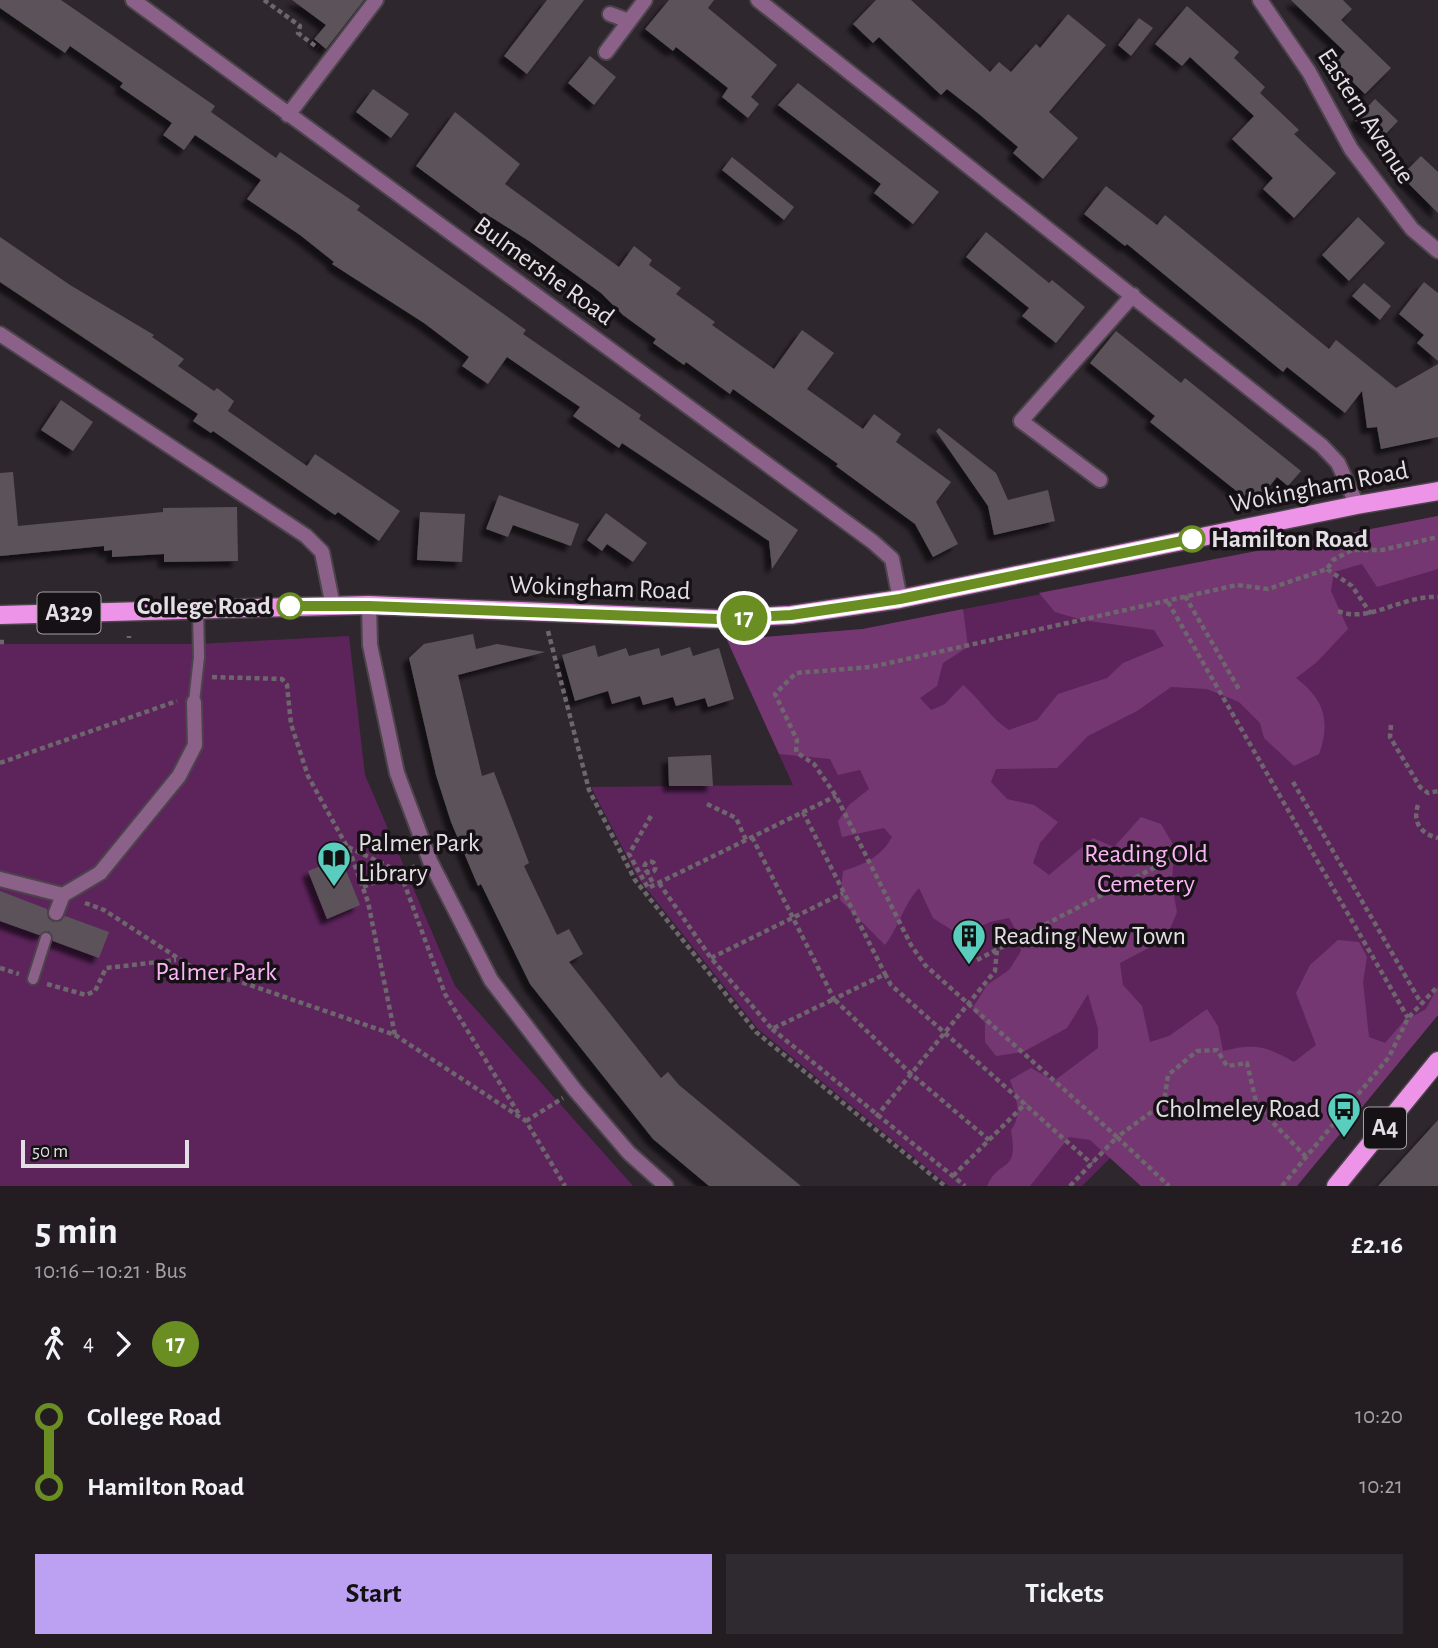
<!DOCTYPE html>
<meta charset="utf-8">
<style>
body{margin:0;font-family:"Alegreya Sans",sans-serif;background:#2f2a2f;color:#f1f3f6;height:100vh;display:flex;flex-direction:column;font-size:26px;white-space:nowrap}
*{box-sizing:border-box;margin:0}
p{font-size:23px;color:#a3a2a5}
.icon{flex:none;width:38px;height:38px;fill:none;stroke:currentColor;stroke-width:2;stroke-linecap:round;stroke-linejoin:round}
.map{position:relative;height:1186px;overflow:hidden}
.drawer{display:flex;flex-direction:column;background:#231d22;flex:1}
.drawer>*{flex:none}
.badge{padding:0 14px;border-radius:23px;font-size:24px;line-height:46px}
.scale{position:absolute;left:21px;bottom:18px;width:168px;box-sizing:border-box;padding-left:7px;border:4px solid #e4dfe4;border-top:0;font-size:19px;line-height:24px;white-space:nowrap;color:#e4dfe4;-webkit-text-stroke:5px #151114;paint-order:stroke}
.map>.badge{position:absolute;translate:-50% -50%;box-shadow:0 0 0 4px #fff}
.legs{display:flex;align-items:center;gap:10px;height:77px;padding:0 35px;font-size:23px}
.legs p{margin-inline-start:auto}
.headline{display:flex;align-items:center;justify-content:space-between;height:119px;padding:0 35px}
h1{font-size:38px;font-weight:600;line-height:52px}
.action{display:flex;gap:14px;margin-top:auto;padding:14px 35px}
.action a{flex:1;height:80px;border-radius:0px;background:#bca0f2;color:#111;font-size:28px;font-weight:600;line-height:80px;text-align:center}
.action a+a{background:#2f2a2f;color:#f1f3f6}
ul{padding:0 35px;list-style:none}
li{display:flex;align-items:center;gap:24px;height:70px;font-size:26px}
li i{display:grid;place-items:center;width:10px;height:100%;margin:0 9px;background:currentColor}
li i::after{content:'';width:18px;height:18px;margin:-9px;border:5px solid;border-radius:50%;background:#231d22}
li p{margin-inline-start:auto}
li:first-child i{background:linear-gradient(#0000 50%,currentColor 0)}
li:last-child i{background:linear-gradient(currentColor 50%,#0000 0)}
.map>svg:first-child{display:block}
</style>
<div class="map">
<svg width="1438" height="1186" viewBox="0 0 1438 1186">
<defs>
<filter id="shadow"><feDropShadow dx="-6" dy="6" stdDeviation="2" flood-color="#0009"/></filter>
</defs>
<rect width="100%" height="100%" fill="#2f272e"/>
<path fill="#5d245c" d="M 1438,516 L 1438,1015 L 1297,1186 L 1141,1186 L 1110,1158 L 1082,1186 L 949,1186 L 758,1029 L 638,878 L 591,787 L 793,785 L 727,640 L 863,629 Z
M 349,636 L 365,775 L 455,986 L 633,1186 L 0,1186 L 0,644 L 199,644 Z"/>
<path fill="#743772" d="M 1438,516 L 1438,569 L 1377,587 L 1362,564 L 1334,572 L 1331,591 L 1348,629 L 1317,662 L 1296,678 C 1324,699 1331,721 1319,754 L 1294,766 L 1264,738 L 1260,723 L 1239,702 L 1207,689 L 1171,687 L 1137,711 L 1088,736 L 1057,768 L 996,769 L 991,782 L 1007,799 L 1034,805 L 1058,822 L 1040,843 L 1033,863 L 1049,875 L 1093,838 L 1114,847 L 1141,817 L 1161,824 L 1174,846 L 1172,885 L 1177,912 L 1166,939 L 1120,963 L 1123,985 L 1142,1006 L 1150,1042 L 1169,1036 L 1207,1009 L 1218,1026 L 1223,1051 C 1255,1043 1266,1046 1294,1062 L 1316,1045 L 1296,993 L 1310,965 L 1338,940 L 1359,942 L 1367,957 L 1363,982 L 1369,1037 L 1385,1043 L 1404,1021 L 1426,1009 L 1438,986 L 1438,1015 L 1297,1186 L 1141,1186 L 1090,1140 L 1069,1137 L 1030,1186 L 987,1186 C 1000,1157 1019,1175 1011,1130 C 1023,1114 1016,1097 1010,1080 L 1031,1068 L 1054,1081 L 1098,1048 L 1098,1029 L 1088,994 L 1067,1028 L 1023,1052 L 996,1056 L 985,1042 L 985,1023 L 972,1009 L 987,985 L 1009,970 L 1021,951 L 1018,934 L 1009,918 L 990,922 L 961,936 L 933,918 L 919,888 C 903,905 899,927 885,945 L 840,900 L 843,871 C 865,864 881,857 892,837 L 884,828 L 842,837 L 838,821 L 849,805 L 869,789 L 860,770 L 838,775 L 830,759 L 779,754 L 727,640 L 863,629 L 963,609 L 968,647 L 943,663 L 937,686 L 920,698 L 931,710 L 945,704 L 963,685 C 981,700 991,719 1009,730 L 1037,720 L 1058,694 L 1107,678 L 1123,663 L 1164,646 L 1154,630 L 1082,620 L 1055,612 L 1039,593 Z"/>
<path fill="#5b535a" filter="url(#shadow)" d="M 0,0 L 61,0 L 215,106 L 211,112 L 276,158 L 280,152 L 360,206 L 357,210 L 526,330 L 523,334 L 641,415 L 639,419 L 798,530 L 772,569 L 769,541 L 622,443 L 619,448 L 573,416 L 580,407 L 507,357 L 488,384 L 462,366 L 469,357 L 424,323 L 332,264 L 334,262 L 300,235 L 247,199 L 261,180 L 195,135 L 184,150 L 163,135 L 172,123 L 120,87 L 123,83 L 70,46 L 65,53 L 0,8 Z
M 292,0 L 364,0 L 326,49 L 314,39 L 326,25 Z
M 547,0 L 584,0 L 527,74 L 504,56 Z
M 669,0 L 714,0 L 708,8 L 777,65 L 751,97 L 759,104 L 748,118 L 722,97 L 728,88 L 676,47 L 673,51 L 645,29 Z
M 876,0 L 911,0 L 990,72 L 999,62 L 1011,72 L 1036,44 L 1040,48 L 1068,14 L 1106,45 L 1049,112 L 1078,138 L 1043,179 L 1013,153 L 1018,147 L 979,114 L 947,89 L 941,95 L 879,37 L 873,43 L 853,24 Z
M 1291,0 L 1343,0 L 1352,9 L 1341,20 L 1391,68 L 1365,94 L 1334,64 L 1345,52 Z
M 1187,6 L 1239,52 L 1234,58 L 1265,87 L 1260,93 L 1299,130 L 1294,134 L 1336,173 L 1294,218 L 1263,189 L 1273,178 L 1232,139 L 1254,116 L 1190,57 L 1182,66 L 1155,44 Z
M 1139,18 L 1153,28 L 1131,56 L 1118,45 Z
M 590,56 L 616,77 L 594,105 L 568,83 Z
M 798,83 L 939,192 L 913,224 L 874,193 L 881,184 L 778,105 Z
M 373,89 L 409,114 L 391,138 L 356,112 Z
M 1375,99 L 1398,121 L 1378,142 L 1355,120 Z
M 455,112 L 520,164 L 505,184 L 619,267 L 634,246 L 652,260 L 649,265 L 681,288 L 676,294 L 715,322 L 712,325 L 774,369 L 802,330 L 834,353 L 807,389 L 863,429 L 874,414 L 901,434 L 896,442 L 951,482 L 936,502 L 958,544 L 933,557 L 915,524 L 836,466 L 838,464 L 733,389 L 730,394 L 686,362 L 684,365 L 653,343 L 656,339 L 623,315 L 601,293 L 529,241 L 491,217 L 489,220 L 416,166 Z
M 1421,156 L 1438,172 L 1438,213 L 1401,176 Z
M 732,157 L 794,207 L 784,220 L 722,170 Z
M 1106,186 L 1157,225 L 1165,215 L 1329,349 L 1336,340 L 1396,388 L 1438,364 L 1438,437 L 1381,449 L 1377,427 L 1367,428 L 1362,391 L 1345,413 L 1287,367 L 1283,372 L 1127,244 L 1125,246 L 1084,214 Z
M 1358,217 L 1385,243 L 1349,281 L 1322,255 Z
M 986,232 L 1049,283 L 1052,280 L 1085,307 L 1056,343 L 1022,316 L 1029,308 L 966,257 Z
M 0,237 L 70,285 L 154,335 L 152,337 L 184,359 L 178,366 L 214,391 L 217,388 L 234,401 L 228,411 L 307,466 L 315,454 L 400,511 L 379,541 L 338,512 L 335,515 L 213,431 L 211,433 L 193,421 L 198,414 L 0,282 Z
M 1424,282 L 1438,293 L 1438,361 L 1417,343 L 1424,335 L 1399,314 Z
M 1364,283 L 1391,306 L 1380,320 L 1352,296 Z
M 1116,331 L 1181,383 L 1185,378 L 1301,471 L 1288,486 L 1277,477 L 1254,505 L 1150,422 L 1155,416 L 1090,363 Z
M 61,400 L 93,422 L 73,451 L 41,430 Z
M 939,428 L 996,473 L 1008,500 L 1048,490 L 1055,521 L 994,535 L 988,506 L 936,431 Z
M 13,472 L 18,526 L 163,512 L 163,508 L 237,507 L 238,561 L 164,562 L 164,554 L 112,557 L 112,550 L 104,551 L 104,546 L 0,556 L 0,473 Z
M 499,495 L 579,524 L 571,546 L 513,525 L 508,537 L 486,529 Z
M 420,512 L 465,514 L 462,562 L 417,560 Z
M 606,513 L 647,543 L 633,562 L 607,544 L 602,551 L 587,540 Z
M 473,634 L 476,649 L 497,644 L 545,652 L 458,675 L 482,776 L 494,772 L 529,863 L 524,866 L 557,935 L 569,929 L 583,954 L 569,962 L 661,1078 L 668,1072 L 679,1085 L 801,1186 L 709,1186 L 653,1139 L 530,984 L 481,884 L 478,886 L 451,822 L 436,775 L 409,658 L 424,644 Z
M 595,645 L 598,657 L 626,648 L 629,656 L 659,648 L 661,656 L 690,647 L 693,656 L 719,648 L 734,699 L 708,707 L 705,698 L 676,706 L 673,697 L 643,705 L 640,696 L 612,704 L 608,691 L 575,701 L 562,655 Z
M 711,755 L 713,786 L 669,786 L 668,757 Z
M 341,858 L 360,905 L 327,919 L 308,871 Z
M 0,891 L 47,909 L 48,918 L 53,922 L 61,921 L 65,916 L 109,932 L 99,958 L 53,941 L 49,931 L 39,935 L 0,921 Z
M 1438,1120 L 1438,1186 L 1378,1186 L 1410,1151 Z"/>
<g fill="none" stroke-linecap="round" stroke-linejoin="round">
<g stroke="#4c444b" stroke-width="14">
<path id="lane" d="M 194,702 L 199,657 L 198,608
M 33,979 L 46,938"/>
</g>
<g stroke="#4c444b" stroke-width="18">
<path id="street" d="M 133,0 L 873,542 L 892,559 L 900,599
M 758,0 L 1322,446 L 1338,463 L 1357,505
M 1260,0 L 1309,72 L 1351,149 L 1412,229 L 1438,251
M 610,14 L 629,21
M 606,52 L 645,0
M 288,115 L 376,0
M 0,334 L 306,536 L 322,552 L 333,606
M 1100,480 L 1021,421 L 1133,295
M 369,605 L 370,645 L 397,773 L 430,861 L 491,980 L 575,1090 L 629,1153 L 666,1186
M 0,879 L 63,895
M 56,913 L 63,895 L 100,873 L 179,776 L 195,745 L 194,702"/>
</g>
<g stroke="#4c444b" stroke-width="21">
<path id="primary" d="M 0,615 L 369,605 L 718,619 L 791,615 L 900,599 L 1357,505 L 1438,491
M 1336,1186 L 1438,1061"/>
</g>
<path stroke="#6d666d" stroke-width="4.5" stroke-dasharray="5 3.5" stroke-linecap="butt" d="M 264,0 L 300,26 L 298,33 L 318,48
M 1327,569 L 1352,586 L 1371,614
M 1185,596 L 1240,691
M 1168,602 L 1408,1018
M 1338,611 C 1368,624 1402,595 1438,597
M 548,631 L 589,790 L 635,880 L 756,1032 L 945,1186
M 129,636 L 129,638
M 0,642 L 4,642
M 212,677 L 282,679 L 287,685 L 291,724 L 308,776 L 350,852 L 368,902 L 395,1035
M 1391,725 L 1390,737 L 1420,787 L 1428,793 L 1438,791
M 0,763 L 177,701
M 1293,782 L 1421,1003
M 707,804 L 736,818 L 746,840
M 1418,805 C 1412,822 1421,834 1438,838
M 803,812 L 885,974
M 651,816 L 629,854 L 648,888 L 836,796
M 752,837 L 834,999 L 885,974 L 891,985 L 1092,1164
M 348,847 L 400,872 L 445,994 L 520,1116
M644.5 867a5.5 5.5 0 1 1 11 0a5.5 5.5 0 1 1-11 0Z
M 646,870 L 654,885
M 659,883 L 711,958 L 772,1029 L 834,999 L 910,1073 L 989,1140
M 363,887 L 416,866
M 85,903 L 104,910 L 204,975 L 241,982 L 395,1035 L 526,1121 L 565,1186
M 711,958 L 843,893
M 977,960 L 1196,846
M 0,968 L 19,974
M 47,984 L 86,995 L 95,991 L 106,968 L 176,960
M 772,1029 L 965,1186
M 876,1117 L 995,971 L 997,949
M 526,1121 L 563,1098
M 1306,1157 L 1257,1106 L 1247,1063 L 1227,1066 L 1217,1050 L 1197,1051 L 1168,1075 L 1164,1103 L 1117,1137 L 925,965 L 911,945 L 836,796 L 814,764 L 796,752 L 797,740 L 775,694 L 796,673 L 871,667 L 1237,585 L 1268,589 L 1327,569 L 1333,560 L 1352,550 L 1382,550 L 1438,537
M 953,1176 L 1026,1103
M 1070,1186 L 1117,1137 L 1169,1186
M 1282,1186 L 1389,1057 L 1408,1018 L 1438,986"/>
<use href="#lane" stroke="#8b6189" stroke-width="10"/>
<use href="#street" stroke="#8b6189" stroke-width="14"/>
<use href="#primary" stroke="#ed94e9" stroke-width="18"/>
</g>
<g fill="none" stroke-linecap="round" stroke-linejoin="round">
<g stroke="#fff" stroke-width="16">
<path id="line-1" d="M 290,606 L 369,606 L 718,619 L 791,615 L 900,599 L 1192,539"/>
</g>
<use href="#line-1" stroke="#6b8e23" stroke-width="10"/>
</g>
<defs>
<g id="library-pin" transform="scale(1.75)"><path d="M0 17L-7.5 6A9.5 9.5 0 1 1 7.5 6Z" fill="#59cebe" stroke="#151114"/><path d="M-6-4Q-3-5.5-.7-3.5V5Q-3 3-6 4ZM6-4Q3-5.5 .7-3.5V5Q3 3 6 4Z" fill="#111"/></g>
<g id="building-pin" transform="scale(1.75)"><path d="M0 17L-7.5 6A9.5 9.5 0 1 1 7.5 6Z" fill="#59cebe" stroke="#151114"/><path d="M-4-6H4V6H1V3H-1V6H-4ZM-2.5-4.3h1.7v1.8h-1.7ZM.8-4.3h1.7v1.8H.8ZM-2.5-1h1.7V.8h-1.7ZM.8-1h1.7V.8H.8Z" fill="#111"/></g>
<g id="bus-pin" transform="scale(1.75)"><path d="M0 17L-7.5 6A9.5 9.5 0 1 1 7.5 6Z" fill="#59cebe" stroke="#151114"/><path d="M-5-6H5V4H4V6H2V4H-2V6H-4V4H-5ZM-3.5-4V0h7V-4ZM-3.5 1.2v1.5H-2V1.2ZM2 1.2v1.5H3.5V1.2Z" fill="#111"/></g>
</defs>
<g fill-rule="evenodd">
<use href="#library-pin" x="334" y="858"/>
<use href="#building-pin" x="969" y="936"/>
<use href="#bus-pin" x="1344" y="1109"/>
</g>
<g fill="#fff" stroke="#6b8e23" stroke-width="3.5">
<circle cx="1192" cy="539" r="12"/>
<circle cx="290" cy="606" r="12"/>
</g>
<g text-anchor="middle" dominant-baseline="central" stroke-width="7" stroke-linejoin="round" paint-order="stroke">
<g fill="#151114" stroke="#a6a1a6" stroke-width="2">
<rect x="37.5" y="592.5" width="63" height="41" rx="5"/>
<rect x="1364" y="1107.5" width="42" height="41" rx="5"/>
</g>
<g font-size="24" font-weight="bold" fill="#e4dfe4">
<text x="69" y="613">A329</text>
<text x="1385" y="1128">A4</text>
</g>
<g font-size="26" fill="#e4dfe4" stroke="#151114">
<text transform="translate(1366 116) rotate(57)">Eastern Avenue</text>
<text transform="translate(544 271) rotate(36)">Bulmershe Road</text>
<text transform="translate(1319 487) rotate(-11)">Wokingham Road</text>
<text transform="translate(600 588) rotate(2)">Wokingham Road</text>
</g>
<g font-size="26" font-weight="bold" fill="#e4dfe4" stroke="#151114" text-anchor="start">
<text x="1211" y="539">Hamilton Road</text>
<text x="271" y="606" text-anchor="end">College Road</text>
</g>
<g font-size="26" fill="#e4dfe4" stroke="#151114" text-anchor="start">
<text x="358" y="843">Palmer Park<tspan x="358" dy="30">Library</tspan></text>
<text x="993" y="936">Reading New Town</text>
<text x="1320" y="1109" text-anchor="end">Cholmeley Road</text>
</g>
<g font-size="26" fill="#fbb5f7" stroke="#151114">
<text x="1146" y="854">Reading Old<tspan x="1146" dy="30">Cemetery</tspan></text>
<text x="216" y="972">Palmer Park</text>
</g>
</g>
</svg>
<div class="scale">50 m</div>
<b class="badge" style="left:744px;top:618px;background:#6b8e23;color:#fff">17</b>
</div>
<section class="drawer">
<div class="headline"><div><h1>5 min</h1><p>10:16 – 10:21 · Bus</p></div><b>£2.16</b></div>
<div class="legs"><svg class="icon" aria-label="walk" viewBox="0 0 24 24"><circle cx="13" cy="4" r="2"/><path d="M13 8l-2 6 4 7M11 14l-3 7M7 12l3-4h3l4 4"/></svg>4<svg class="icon" aria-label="forward" viewBox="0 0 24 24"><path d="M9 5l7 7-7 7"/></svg><b class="badge" style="background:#6b8e23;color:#fff">17</b></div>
<ul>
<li><i style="color:#6b8e23"></i><b>College Road</b><p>10:20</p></li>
<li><i style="color:#6b8e23"></i><b>Hamilton Road</b><p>10:21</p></li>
</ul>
<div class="action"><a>Start</a><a>Tickets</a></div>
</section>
